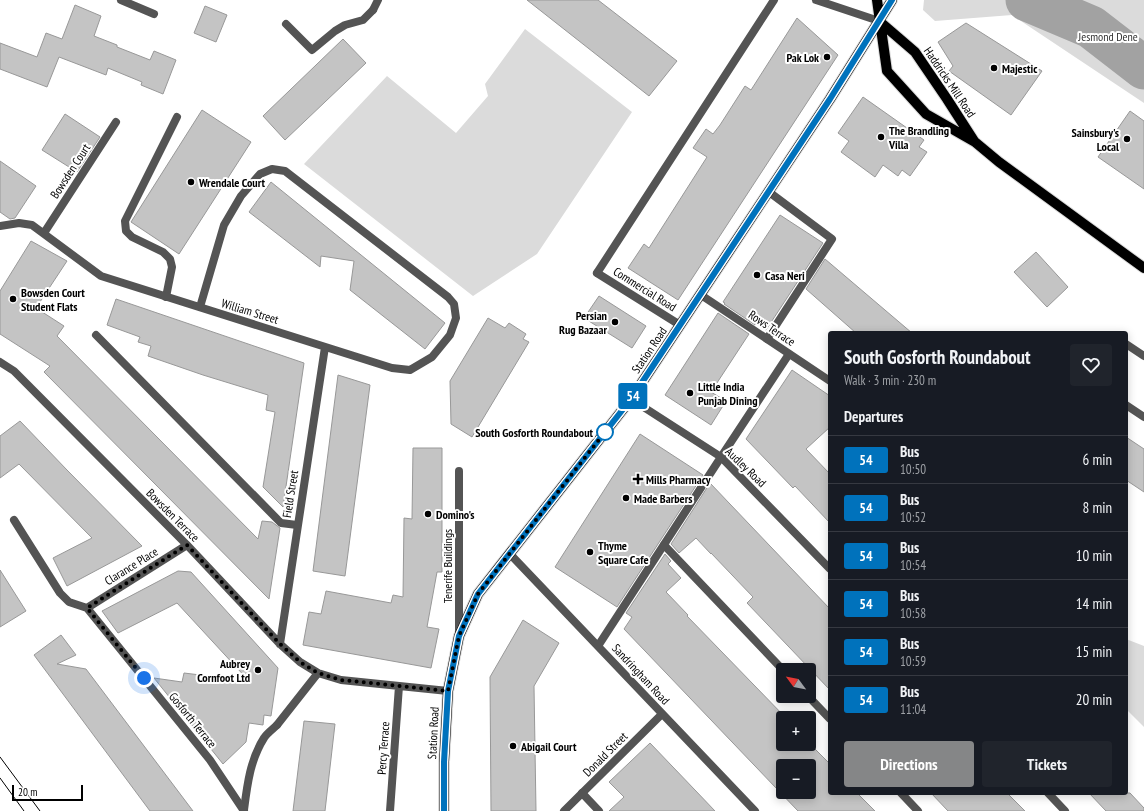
<!DOCTYPE html>
<meta charset="utf-8">
<style>
body{margin:0;font-family:"PT Sans Narrow",sans-serif;background:#20242c;color:#f1f3f6;height:100vh;display:flex;flex-direction:column;font-size:15px;white-space:nowrap}
*{box-sizing:border-box;margin:0}
p{font-size:13px;color:#9ea1a6}
.icon{flex:none;width:22px;height:22px;fill:none;stroke:currentColor;stroke-width:2;stroke-linecap:round;stroke-linejoin:round}
.map{position:relative;flex:1;overflow:hidden}
.side{position:absolute;left:828px;top:331px;width:300px;height:464px;display:flex;flex-direction:column;background:#171b24;border-radius:4px;box-shadow:0 2px 10px #0003}
.side>*{flex:none}
.badge{padding:0 8px;border-radius:3px;font-size:14px;line-height:26px}
.needle{width:26px;rotate:302deg}
.controls{position:absolute;left:776px;top:663px;display:grid;gap:8px}
.controls a{display:grid;place-items:center;width:40px;height:40px;border-radius:4px;background:#171b24;box-shadow:0 2px 10px #0003;font-size:20px}
.scale{position:absolute;left:12px;bottom:10px;width:71px;box-sizing:border-box;padding-left:4px;border:2px solid #000;border-top:0;font-size:11px;line-height:14px;white-space:nowrap;color:#000;-webkit-text-stroke:3px #fff;paint-order:stroke}
.you{position:absolute;width:20px;height:20px;margin:-10px;border:3px solid #fff;border-radius:50%;background:#1a73e8;box-shadow:0 0 0 6px #1a73e833}
.map>.badge{position:absolute;translate:-50% -50%;box-shadow:0 0 0 2px #fff}
h2{padding:0 16px;font-size:15px;line-height:36px}
.round{display:grid;place-items:center;flex:none;width:42px;height:42px;border-radius:4px;background:#20242c}
.summary{display:flex;align-items:center;justify-content:space-between;height:68px;padding:0 16px}
h1{font-size:19px;font-weight:600;line-height:30px}
.primary-button{display:flex;gap:8px;margin-top:auto;padding:8px 16px}
.primary-button a{flex:1;height:46px;border-radius:4px;background:#858687;color:#fff;font-size:16px;font-weight:600;line-height:46px;text-align:center}
.primary-button a+a{background:#20242c;color:#f1f3f6}
ul{padding:0;list-style:none}
li{display:flex;align-items:center;gap:12px;height:48px;padding:0 16px;border-top:1px solid #363941}
li div{flex:1}
li b{display:block;font-size:15px}
li em{font-style:normal}
li .badge{min-width:44px;font-weight:700;text-align:center}
.map>svg:first-child{display:block}
</style>
<div class="map">
<svg width="1144" height="811" viewBox="0 0 1144 811">
<rect width="100%" height="100%" fill="#fff"/>
<path fill="#dbdbdb" d="M 924,0 L 1144,0 L 1144,103 L 1012,15 L 935,21 L 923,10 Z
M 525,29 L 632,112 L 537,254 L 473,296 L 304,164 L 387,76 L 456,133 L 488,96 L 485,84 Z
M 1126,639 L 1144,646 L 1144,727 L 1126,709 Z"/>
<g fill="none" stroke-linecap="round" stroke-linejoin="round">
<path stroke="#a2a2a2" stroke-width="43" d="M 1027,0 L 1091,27 L 1144,68"/>
</g>
<path fill="#c4c4c4" stroke="#989898" fill-rule="evenodd" d="M 527,0 L 598,0 L 677,61 L 649,96 Z
M 75,5 L 101,16 L 94,36 L 117,45 L 117,47 L 150,60 L 154,51 L 176,60 L 163,94 L 141,85 L 142,82 L 108,68 L 106,75 L 59,57 L 47,87 L 0,69 L 0,43 L 37,57 L 46,33 L 62,39 Z
M 205,6 L 227,15 L 216,42 L 194,33 Z
M 797,18 L 838,55 L 678,300 L 628,268 L 644,244 L 649,248 L 707,157 L 693,148 L 706,129 L 713,134 L 720,125 L 745,86 L 751,90 Z
M 966,23 L 1042,71 L 1011,115 L 949,71 L 953,66 L 938,42 Z
M 343,39 L 366,63 L 285,140 L 263,116 Z
M 863,97 L 924,140 L 919,147 L 927,152 L 910,176 L 902,170 L 898,176 L 883,165 L 875,177 L 841,152 L 849,141 L 838,133 Z
M 202,110 L 251,142 L 179,254 L 131,222 Z
M 1130,111 L 1144,121 L 1144,189 L 1098,157 Z
M 65,114 L 100,137 L 77,172 L 42,150 Z
M 0,161 L 36,186 L 15,218 L 10,219 L 0,212 Z
M 271,182 L 445,323 L 425,349 L 350,290 L 354,261 L 321,256 L 320,267 L 249,212 Z
M 780,215 L 823,243 L 766,330 L 756,323 L 755,325 L 724,304 L 725,303 L 723,302 Z
M 31,241 L 67,261 L 36,308 L 64,326 L 57,336 L 258,539 L 262,521 L 272,522 L 280,528 L 269,599 L 44,372 L 50,366 L 0,334 L 0,291 Z
M 1036,252 L 1068,287 L 1047,307 L 1014,272 Z
M 825,259 L 912,333 L 856,333 L 806,289 Z
M 599,296 L 646,326 L 632,348 L 584,318 Z
M 116,299 L 304,363 L 283,507 L 263,487 L 275,412 L 266,410 L 268,395 L 203,375 L 148,356 L 151,346 L 138,342 L 140,337 L 107,325 Z
M 718,313 L 749,334 L 711,392 L 726,401 L 711,425 L 665,395 Z
M 488,318 L 505,328 L 509,323 L 526,334 L 523,339 L 529,342 L 472,437 L 451,424 L 450,381 Z
M 792,370 L 830,396 L 830,427 L 806,449 L 830,474 L 830,523 L 795,486 L 793,488 L 746,439 Z
M 338,375 L 370,385 L 345,576 L 313,571 Z
M 20,421 L 67,470 L 142,546 L 67,586 L 53,558 L 92,538 L 19,464 L 0,478 L 0,436 Z
M 640,434 L 703,475 L 617,607 L 555,567 Z
M 1126,437 L 1144,449 L 1144,492 L 1126,480 Z
M 413,448 L 442,448 L 442,572 L 437,572 L 427,627 L 439,629 L 431,668 L 303,645 L 309,612 L 321,614 L 326,591 L 391,603 L 393,595 L 403,597 L 404,518 L 412,519 Z
M 710,483 L 830,609 L 830,690 L 747,603 L 753,597 L 711,553 L 711,554 L 696,538 L 679,553 L 671,544 Z
M 665,554 L 671,561 L 668,564 L 681,578 L 666,592 L 688,615 L 687,616 L 786,718 L 783,718 L 783,744 L 809,744 L 809,743 L 830,764 L 830,793 L 857,793 L 875,811 L 798,811 L 624,629 L 632,617 L 626,613 ZM 783,766 L 809,766 L 809,792 L 783,792 Z
M 0,570 L 26,611 L 0,627 Z
M 178,571 L 191,572 L 278,668 L 271,716 L 264,715 L 263,725 L 249,723 L 246,742 L 223,764 L 154,678 L 182,682 L 184,673 L 249,681 L 177,603 L 118,633 L 102,611 Z
M 523,620 L 559,643 L 534,686 L 536,811 L 491,811 L 490,677 Z
M 61,635 L 76,655 L 57,664 L 86,669 L 193,811 L 150,811 L 34,655 Z
M 304,721 L 335,724 L 325,811 L 293,811 Z
M 650,743 L 695,790 L 715,811 L 609,811 L 624,797 L 609,782 Z
M 931,793 L 1007,793 L 1025,811 L 948,811 Z
M 1089,793 L 1130,793 L 1144,808 L 1144,811 L 1106,811 Z"/>
<g fill="none" stroke-linecap="round" stroke-linejoin="round">
<g stroke="#dbdbdb" stroke-width="12">
<path id="primary" d="M 877,0 L 887,71 L 926,114 L 975,142 L 999,162 L 1144,268
M 879,21 L 915,52 L 947,99 L 974,141
M 444,811 L 444,762 L 448,691 L 459,636 L 478,594 L 631,399 L 830,99 L 892,0"/>
</g>
<path stroke="#545454" stroke-width="8" d="M 286,24 L 312,50 L 335,31 L 345,25 L 363,20 L 373,10
M 597,273 L 774,0
M 166,297 L 172,267 L 170,259 L 163,252 L 132,237 L 126,231 L 125,221 L 177,117
M 96,335 L 281,523 L 297,525
M 767,339 L 832,239 L 769,192
M 721,457 L 789,354
M 664,545 L 783,670
M 459,635 L 459,471
M 808,696 L 830,719
M 582,793 L 599,811
M 901,793 L 918,811
M 244,810 C 247,786 250,760 264,738 C 267,733 273,729 277,725"/>
<path stroke="#545454" stroke-width="8" d="M 121,0 L 154,14
M 816,0 L 879,21
M 373,10 L 378,0
M 0,226 L 19,223 L 32,225 L 101,276 L 392,368 L 410,370 L 432,357 L 450,335 L 456,318 L 454,304 L 448,297 L 285,171 L 272,169 L 260,174 L 241,196 L 224,225 L 200,307
M 44,233 L 116,122
M 597,273 L 680,325
M 701,295 L 830,381
M 1126,344 L 1144,356
M 0,362 L 14,371 L 187,545 L 280,644 L 300,662 L 318,673 L 341,680 L 448,691
M 631,399 L 721,457 L 830,569
M 1126,405 L 1144,417
M 14,520 L 60,593 L 69,602 L 87,608 L 210,760 L 244,811
M 510,554 L 755,811
M 87,608 L 187,545
M 280,644 L 325,347
M 598,646 L 721,457
M 277,725 L 318,673
M 1048,793 L 1065,811
M 390,811 L 399,686
M 564,811 L 662,714"/>
<use href="#primary" stroke="#000" stroke-width="10"/>
<path stroke="#000" stroke-width="1" d="M 0,757 L 40,811
M 0,778 L 24,811"/>
</g>
<g fill="none" stroke-linecap="round" stroke-linejoin="round">
<g stroke="#fff" stroke-width="9">
<path id="line" d="M 444,811 L 444,762 L 448,691 L 459,636 L 478,594 L 631,399 L 830,99 L 892,0"/>
</g>
<use href="#line" stroke="#0072bc" stroke-width="6"/>
<path stroke="#000" stroke-width="4" stroke-dasharray="0 7.2" d="M 144,678 L 87,608 L 187,545 L 280,644 L 300,662 L 318,673 L 341,680 L 448,691 L 459,636 L 478,594 L 605,432"/>
</g>
<g fill="#000" stroke="#fff" stroke-width="1.5">
<circle cx="827" cy="57" r="4"/>
<circle cx="994" cy="68" r="4"/>
<circle cx="881" cy="137" r="4"/>
<circle cx="1127" cy="139" r="4"/>
<circle cx="191" cy="182" r="4"/>
<circle cx="757" cy="275" r="4"/>
<circle cx="13" cy="299" r="4"/>
<circle cx="615" cy="322" r="4"/>
<circle cx="690" cy="393" r="4"/>
<path d="M636 473h4v4h4v4h-4v4h-4v-4h-4v-4h4z"/>
<circle cx="626" cy="498" r="4"/>
<circle cx="428" cy="514" r="4"/>
<circle cx="590" cy="552" r="4"/>
<circle cx="258" cy="670" r="4"/>
<circle cx="513" cy="746" r="4"/>
</g>
<circle fill="#fff" stroke="#0072bc" stroke-width="2" cx="605" cy="432" r="8"/>
<g text-anchor="middle" dominant-baseline="central" stroke-width="4" stroke-linejoin="round" paint-order="stroke">
<g font-size="12" fill="#323232" stroke="#fff">
<text x="1108" y="36">Jesmond Dene</text>
</g>
<g font-size="12" font-weight="bold" fill="#000" stroke="#fff" text-anchor="start">
<text x="819" y="57" text-anchor="end">Pak Lok</text>
<text x="1002" y="68">Majestic</text>
<text x="889" y="130">The Brandling<tspan x="889" dy="14">Villa</tspan></text>
<text x="1119" y="132" text-anchor="end">Sainsbury's<tspan x="1119" dy="14">Local</tspan></text>
<text x="199" y="182">Wrendale Court</text>
<text x="765" y="275">Casa Neri</text>
<text x="21" y="292">Bowsden Court<tspan x="21" dy="14">Student Flats</tspan></text>
<text x="607" y="315" text-anchor="end">Persian<tspan x="607" dy="14">Rug Bazaar</tspan></text>
<text x="698" y="386">Little India<tspan x="698" dy="14">Punjab Dining</tspan></text>
<text x="646" y="479">Mills Pharmacy</text>
<text x="634" y="498">Made Barbers</text>
<text x="436" y="514">Domino's</text>
<text x="598" y="545">Thyme<tspan x="598" dy="14">Square Cafe</tspan></text>
<text x="250" y="663" text-anchor="end">Aubrey<tspan x="250" dy="14">Cornfoot Ltd</tspan></text>
<text x="521" y="746">Abigail Court</text>
</g>
<g font-size="12" fill="#000" stroke="#fff">
<text transform="translate(950 82) rotate(56)">Haddricks Mill Road</text>
<text transform="translate(70 171) rotate(-57)">Bowsden Court</text>
<text transform="translate(645 289) rotate(32)">Commercial Road</text>
<text transform="translate(250 311) rotate(17)">William Street</text>
<text transform="translate(772 328) rotate(34)">Rows Terrace</text>
<text transform="translate(649 350) rotate(-56)">Station Road</text>
<text transform="translate(746 467) rotate(44)">Audley Road</text>
<text transform="translate(290 494) rotate(-81)">Field Street</text>
<text transform="translate(173 515) rotate(45)">Bowsden Terrace</text>
<text transform="translate(131 566) rotate(-32)">Clarance Place</text>
<text transform="translate(447 566) rotate(-90)">Tenerife Buildings</text>
<text transform="translate(641 674) rotate(47)">Sandringham Road</text>
<text transform="translate(193 720) rotate(51)">Gosforth Terrace</text>
<text transform="translate(433 733) rotate(-87)">Station Road</text>
<text transform="translate(383 748) rotate(-86)">Percy Terrace</text>
<text transform="translate(605 754) rotate(-45)">Donald Street</text>
</g>
<g font-size="12" font-weight="bold" fill="#000" stroke="#fff" text-anchor="end">
<text x="593" y="432">South Gosforth Roundabout</text>
</g>
</g>
</svg>
<div class="controls">
<a><svg class="needle" viewBox="-14 -14 28 28"><path d="M0-13l5 13h-10z" fill="#e53935"/><path d="M0 13l5-13h-10z" fill="#9ea1a6"/></svg></a>
<a>+</a>
<a>−</a>
</div>
<div class="scale">20 m</div>
<div class="you" style="left:144px;top:678px"></div>
<b class="badge" style="left:633px;top:396px;background:#0072bc;color:#fff">54</b>
<section class="side">
<div class="summary"><div><h1>South Gosforth Roundabout</h1><p>Walk · 3 min · 230 m</p></div><a class="round"><svg class="icon" aria-label="heart" viewBox="0 0 24 24"><path d="M12 20l-8-8c-3-5 5-10 8-4 3-6 11-1 8 4z"/></svg></a></div>
<h2>Departures</h2>
<ul>
<li><span class="badge" style="background:#0072bc;color:#fff">54</span><div><b>Bus</b><p>10:50</p></div><em>6 min</em></li>
<li><span class="badge" style="background:#0072bc;color:#fff">54</span><div><b>Bus</b><p>10:52</p></div><em>8 min</em></li>
<li><span class="badge" style="background:#0072bc;color:#fff">54</span><div><b>Bus</b><p>10:54</p></div><em>10 min</em></li>
<li><span class="badge" style="background:#0072bc;color:#fff">54</span><div><b>Bus</b><p>10:58</p></div><em>14 min</em></li>
<li><span class="badge" style="background:#0072bc;color:#fff">54</span><div><b>Bus</b><p>10:59</p></div><em>15 min</em></li>
<li><span class="badge" style="background:#0072bc;color:#fff">54</span><div><b>Bus</b><p>11:04</p></div><em>20 min</em></li>
</ul>
<div class="primary-button"><a>Directions</a><a>Tickets</a></div>
</section>
</div>
